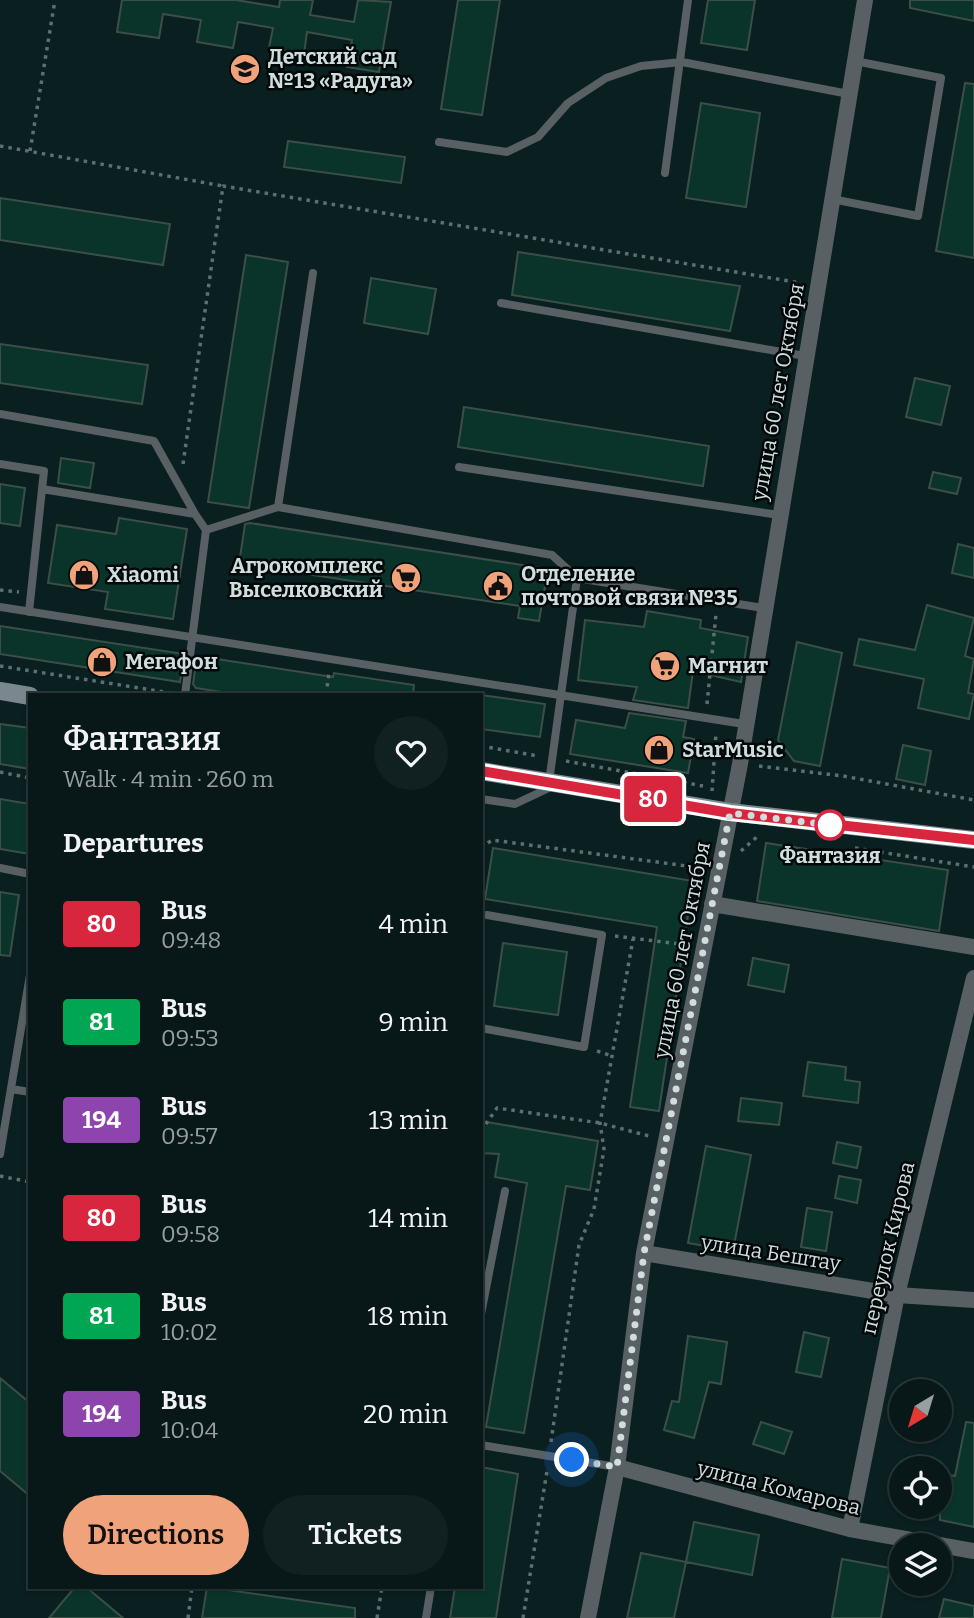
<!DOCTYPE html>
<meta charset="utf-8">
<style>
body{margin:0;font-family:Bitter,serif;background:#112021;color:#f1f3f6;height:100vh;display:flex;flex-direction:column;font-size:26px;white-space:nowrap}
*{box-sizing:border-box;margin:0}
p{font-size:23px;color:#989fa2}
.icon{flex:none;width:38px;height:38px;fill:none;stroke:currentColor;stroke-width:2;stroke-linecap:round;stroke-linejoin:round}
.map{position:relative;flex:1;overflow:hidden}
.details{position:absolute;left:28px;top:693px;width:455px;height:896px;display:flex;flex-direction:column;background:#081718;border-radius:0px;box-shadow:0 2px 5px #0004,0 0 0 2px #293637}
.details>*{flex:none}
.badge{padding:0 14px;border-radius:5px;font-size:24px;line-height:46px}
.needle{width:46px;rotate:218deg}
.tools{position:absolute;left:889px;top:1379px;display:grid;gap:14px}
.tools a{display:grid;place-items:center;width:63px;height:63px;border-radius:50%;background:#081718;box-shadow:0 2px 5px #0004,0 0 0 2px #293637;font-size:35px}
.you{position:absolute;width:35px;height:35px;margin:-18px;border:5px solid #fff;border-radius:50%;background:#1a73e8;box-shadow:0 0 0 10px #1a73e833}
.map>.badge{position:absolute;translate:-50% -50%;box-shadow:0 0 0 4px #fff}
h2{padding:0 35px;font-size:26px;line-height:63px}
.round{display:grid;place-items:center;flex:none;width:74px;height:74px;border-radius:37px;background:#112021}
.overview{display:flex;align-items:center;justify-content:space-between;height:119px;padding:0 35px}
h1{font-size:33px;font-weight:600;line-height:52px}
.cta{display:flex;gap:14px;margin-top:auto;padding:14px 35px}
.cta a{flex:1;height:80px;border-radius:42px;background:#f0a27a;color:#111;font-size:28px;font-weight:600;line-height:80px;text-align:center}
.cta a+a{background:#112021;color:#f1f3f6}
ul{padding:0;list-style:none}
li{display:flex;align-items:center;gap:21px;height:98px;padding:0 35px}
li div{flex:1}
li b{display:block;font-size:26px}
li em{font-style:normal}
li .badge{min-width:77px;font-weight:700;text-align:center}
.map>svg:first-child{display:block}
</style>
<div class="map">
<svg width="974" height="1618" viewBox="0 0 974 1618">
<rect width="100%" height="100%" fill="#0a1f20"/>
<path fill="#0a3429" stroke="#3b4e47" stroke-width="2" d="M 122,0 L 236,0 L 279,7 L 280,0 L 313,0 L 310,15 L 354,22 L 358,0 L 391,2 L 379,72 L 347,67 L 352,40 L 307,32 L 304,54 L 269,48 L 273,28 L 238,22 L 233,48 L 197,42 L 201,20 L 163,14 L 159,38 L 117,32 Z
M 458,0 L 500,0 L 482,115 L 441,109 Z
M 708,0 L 755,0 L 747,50 L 701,43 Z
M 910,0 L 974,0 L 974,21 L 910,8 Z
M 965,83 L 974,84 L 974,258 L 936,251 Z
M 701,103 L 760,113 L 746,207 L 686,198 Z
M 288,141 L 405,157 L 401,183 L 284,167 Z
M 0,198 L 170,224 L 163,265 L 0,240 Z
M 518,252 L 740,286 L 730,331 L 512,295 Z
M 246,255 L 288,262 L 249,508 L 208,502 Z
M 371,278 L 436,289 L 428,334 L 364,323 Z
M 0,344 L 148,365 L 142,404 L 0,383 Z
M 915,378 L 950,386 L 941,425 L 906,417 Z
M 464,407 L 709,446 L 703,486 L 458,447 Z
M 61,458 L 94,463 L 90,488 L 58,483 Z
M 933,472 L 961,478 L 957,494 L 929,488 Z
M 0,484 L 25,488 L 20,526 L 0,523 Z
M 119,518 L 187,529 L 173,619 L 105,609 L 108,592 L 48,583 L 57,525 L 116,534 Z
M 250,523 L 548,569 L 539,621 L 518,618 L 520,606 L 239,564 L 245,524 Z
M 958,544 L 974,548 L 974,578 L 952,573 Z
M 927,605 L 974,618 L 965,656 L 974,659 L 968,693 L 974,694 L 969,719 L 918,708 L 924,679 L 854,665 L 859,639 L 915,650 Z
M 647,611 L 701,620 L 700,628 L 748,637 L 741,682 L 693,671 L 688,708 L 633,700 L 637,687 L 578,680 L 585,620 L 644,627 Z
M 0,626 L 184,654 L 180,682 L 0,654 Z
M 797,642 L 842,653 L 820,766 L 794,761 L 778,740 Z
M 197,656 L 333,677 L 334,673 L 414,685 L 413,695 L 240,695 L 196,688 L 193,684 Z
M 481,695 L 545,704 L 540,737 L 481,729 Z
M 629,713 L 686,721 L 683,737 L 694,739 L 688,773 L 570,754 L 576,720 L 625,728 Z
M 0,724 L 30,728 L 30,769 L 0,764 Z
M 903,745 L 931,751 L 925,785 L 896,779 Z
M 0,799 L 30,804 L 30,854 L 0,849 Z
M 766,843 L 948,870 L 939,931 L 757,901 Z
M 493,848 L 693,881 L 659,1111 L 630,1107 L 657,927 L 485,899 Z
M 0,892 L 19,895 L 10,956 L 0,955 Z
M 503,943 L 567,952 L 558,1015 L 494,1006 Z
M 753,958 L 789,965 L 784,992 L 748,985 Z
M 808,1062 L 846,1067 L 845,1080 L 860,1082 L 858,1103 L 803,1096 Z
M 741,1098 L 782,1103 L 779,1125 L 738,1121 Z
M 481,1121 L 598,1141 L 590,1190 L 566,1186 L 524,1433 L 486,1427 L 527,1183 L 495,1177 L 499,1154 L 481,1153 Z
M 837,1142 L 861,1147 L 857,1168 L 833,1163 Z
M 706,1146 L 751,1155 L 733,1251 L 688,1243 Z
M 839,1176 L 861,1180 L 857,1203 L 835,1198 Z
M 807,1208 L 832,1212 L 826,1251 L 801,1247 Z
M 804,1332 L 829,1338 L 821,1377 L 796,1372 Z
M 688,1336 L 727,1342 L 721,1384 L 709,1382 L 694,1438 L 664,1430 L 672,1401 L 679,1402 Z
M 0,1378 L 30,1403 L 30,1496 L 0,1471 Z
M 761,1422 L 792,1432 L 784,1454 L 753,1444 Z
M 966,1422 L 974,1423 L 974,1527 L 940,1520 L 940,1473 L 955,1476 Z
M 481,1467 L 518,1474 L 496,1618 L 450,1618 L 455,1587 L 481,1587 Z
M 694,1522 L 759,1535 L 752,1575 L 686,1562 Z
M 641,1553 L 686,1562 L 674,1618 L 627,1618 Z
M 842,1559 L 890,1568 L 881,1618 L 832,1618 Z
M 75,1587 L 86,1587 L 123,1618 L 49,1618 Z
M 207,1587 L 355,1608 L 355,1618 L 202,1618 Z
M 944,1599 L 974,1606 L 974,1618 L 939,1618 Z"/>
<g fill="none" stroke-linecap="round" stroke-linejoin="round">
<path stroke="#5e6f70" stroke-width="3.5" stroke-dasharray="3.5 5" stroke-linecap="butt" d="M 0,146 L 223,186
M 30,151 L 55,0
M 183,464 L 223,186 L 801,283
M 0,590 L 19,592
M 0,666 L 171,693
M 326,695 L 329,673
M 707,704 L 716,614
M 481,746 L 538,756
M 566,761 L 703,786
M 759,766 L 843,776 L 974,800
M 0,772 L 30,778
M 712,791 L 716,733
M 481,848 L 492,840 L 702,868
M 855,848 L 974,867
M 741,851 L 759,835
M 615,936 L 688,945
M 597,1051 L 612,1056
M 481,1131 L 497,1108 L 600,1123 L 649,1136
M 0,1176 L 30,1182
M 551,1442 L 579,1245 L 594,1209 L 604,1149 L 600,1123 L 633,939
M 188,1618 L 192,1587
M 377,1618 L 382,1587
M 523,1618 L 547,1471"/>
<path stroke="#586064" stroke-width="8" d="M 439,142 L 507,152 L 538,137 L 568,103 L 606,78 L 641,66 L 682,62 L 849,94
M 665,173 L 688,0
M 832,199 L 918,216 L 941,78 L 855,61
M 313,273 L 278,507 L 552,555 L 577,578
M 501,303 L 805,356
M 0,414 L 154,441 L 195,514
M 0,464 L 44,471 L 42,489 L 195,514 L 206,530 L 185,695
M 459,467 L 779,515
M 206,530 L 278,507
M 0,607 L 744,724
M 29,612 L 42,489
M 549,782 L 577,578 L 763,608
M 481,799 L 515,804 L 551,787
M 0,868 L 30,874
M 481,1028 L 584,1047 L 602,935 L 487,915
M 11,1089 L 30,1092
M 0,1154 L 30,975
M 481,1314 L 505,1191
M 481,1445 L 617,1467
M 426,1618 L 431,1587"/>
<path stroke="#586064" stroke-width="16" d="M 712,904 L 974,947
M 644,1253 L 897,1295 L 974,1300
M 617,1467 L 850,1529 L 974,1551
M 850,1529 L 897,1295 L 974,978
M 588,1618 L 617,1467 L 644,1253 L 740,764 L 865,0"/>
<path stroke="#7b878f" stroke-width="18" d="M 0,691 L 30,696
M 481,771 L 730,812 L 974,840"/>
</g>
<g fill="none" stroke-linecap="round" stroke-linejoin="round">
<g stroke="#fff" stroke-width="16">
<path id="line" d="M 481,771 L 730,813 L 974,840"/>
</g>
<use href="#line" stroke="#d7263d" stroke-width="10"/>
<path stroke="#d0dddd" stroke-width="7" stroke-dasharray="0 12.6" d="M 572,1460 L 617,1467 L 644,1253 L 730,813 L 830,825"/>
</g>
<defs>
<g id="school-disc" transform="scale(1.575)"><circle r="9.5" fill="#f0a27a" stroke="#020708"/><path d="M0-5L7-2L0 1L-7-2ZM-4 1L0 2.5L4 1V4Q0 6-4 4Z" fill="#111"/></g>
<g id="shop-disc" transform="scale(1.575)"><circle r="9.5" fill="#f0a27a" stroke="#020708"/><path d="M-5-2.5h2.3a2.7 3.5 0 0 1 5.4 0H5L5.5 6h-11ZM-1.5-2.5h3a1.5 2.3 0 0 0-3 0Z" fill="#111"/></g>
<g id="supermarket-disc" transform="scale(1.575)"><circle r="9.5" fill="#f0a27a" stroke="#020708"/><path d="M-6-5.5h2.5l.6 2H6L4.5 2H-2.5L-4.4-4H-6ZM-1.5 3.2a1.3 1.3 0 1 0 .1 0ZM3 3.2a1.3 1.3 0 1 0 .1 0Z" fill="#111"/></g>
<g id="civic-disc" transform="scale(1.575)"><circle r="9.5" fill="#f0a27a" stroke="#020708"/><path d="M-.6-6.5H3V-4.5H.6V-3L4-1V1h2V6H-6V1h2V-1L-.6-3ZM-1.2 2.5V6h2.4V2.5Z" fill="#111"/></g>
</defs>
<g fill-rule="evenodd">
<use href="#school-disc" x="245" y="69"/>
<use href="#shop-disc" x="84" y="575"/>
<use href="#supermarket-disc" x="406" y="578"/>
<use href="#civic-disc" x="498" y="586"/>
<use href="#shop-disc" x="102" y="662"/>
<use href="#supermarket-disc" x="665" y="666"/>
<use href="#shop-disc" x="659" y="750"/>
</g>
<circle fill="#fff" stroke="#d7263d" stroke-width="3.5" cx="830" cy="825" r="14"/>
<g text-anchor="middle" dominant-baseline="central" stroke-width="5" stroke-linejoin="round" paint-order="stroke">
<g font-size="21" font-weight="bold" fill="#d0dddd" stroke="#020708" text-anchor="start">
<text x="268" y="57">Детский сад<tspan x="268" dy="24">№13 «Радуга»</tspan></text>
<text x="383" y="566" text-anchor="end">Агрокомплекс<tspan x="383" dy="24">Выселковский</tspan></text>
<text x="521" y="574">Отделение<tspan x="521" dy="24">почтовой связи №35</tspan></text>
<text x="107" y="575">Xiaomi</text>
<text x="125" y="662">Мегафон</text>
<text x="688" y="666">Магнит</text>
<text x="682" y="750">StarMusic</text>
</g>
<g font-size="21" fill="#d0dddd" stroke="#020708">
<text transform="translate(778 392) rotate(-80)">улица 60 лет Октября</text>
<text transform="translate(682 950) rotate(-79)">улица 60 лет Октября</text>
<text transform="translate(888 1248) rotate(-77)">переулок Кирова</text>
<text transform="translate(771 1253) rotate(9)">улица Бештау</text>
<text transform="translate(779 1488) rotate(14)">улица Комарова</text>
</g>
<g font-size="21" font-weight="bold" fill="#d0dddd" stroke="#020708">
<text x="830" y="856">Фантазия</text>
</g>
</g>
</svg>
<div class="tools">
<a><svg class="needle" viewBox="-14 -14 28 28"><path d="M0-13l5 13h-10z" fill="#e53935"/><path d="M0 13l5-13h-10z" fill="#989fa2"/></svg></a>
<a><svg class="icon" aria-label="locate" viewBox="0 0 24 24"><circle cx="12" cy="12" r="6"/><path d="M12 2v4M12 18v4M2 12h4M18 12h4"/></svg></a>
<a><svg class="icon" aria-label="layers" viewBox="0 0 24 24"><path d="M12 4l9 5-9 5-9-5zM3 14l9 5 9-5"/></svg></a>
</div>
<div class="you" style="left:572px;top:1460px"></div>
<b class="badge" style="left:653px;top:799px;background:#d7263d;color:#fff">80</b>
<section class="details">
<div class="overview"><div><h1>Фантазия</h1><p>Walk · 4 min · 260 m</p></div><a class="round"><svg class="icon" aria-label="heart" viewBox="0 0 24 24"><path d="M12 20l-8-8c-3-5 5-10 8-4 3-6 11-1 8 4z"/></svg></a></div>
<h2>Departures</h2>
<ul>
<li><span class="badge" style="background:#d7263d;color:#fff">80</span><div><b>Bus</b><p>09:48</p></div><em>4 min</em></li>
<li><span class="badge" style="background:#00a651;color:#fff">81</span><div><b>Bus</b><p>09:53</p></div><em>9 min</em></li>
<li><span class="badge" style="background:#8e44ad;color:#fff">194</span><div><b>Bus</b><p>09:57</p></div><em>13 min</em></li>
<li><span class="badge" style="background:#d7263d;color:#fff">80</span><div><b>Bus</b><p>09:58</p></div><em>14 min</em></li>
<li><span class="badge" style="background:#00a651;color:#fff">81</span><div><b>Bus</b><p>10:02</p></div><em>18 min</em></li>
<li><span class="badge" style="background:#8e44ad;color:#fff">194</span><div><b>Bus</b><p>10:04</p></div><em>20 min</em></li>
</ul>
<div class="cta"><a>Directions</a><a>Tickets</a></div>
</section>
</div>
